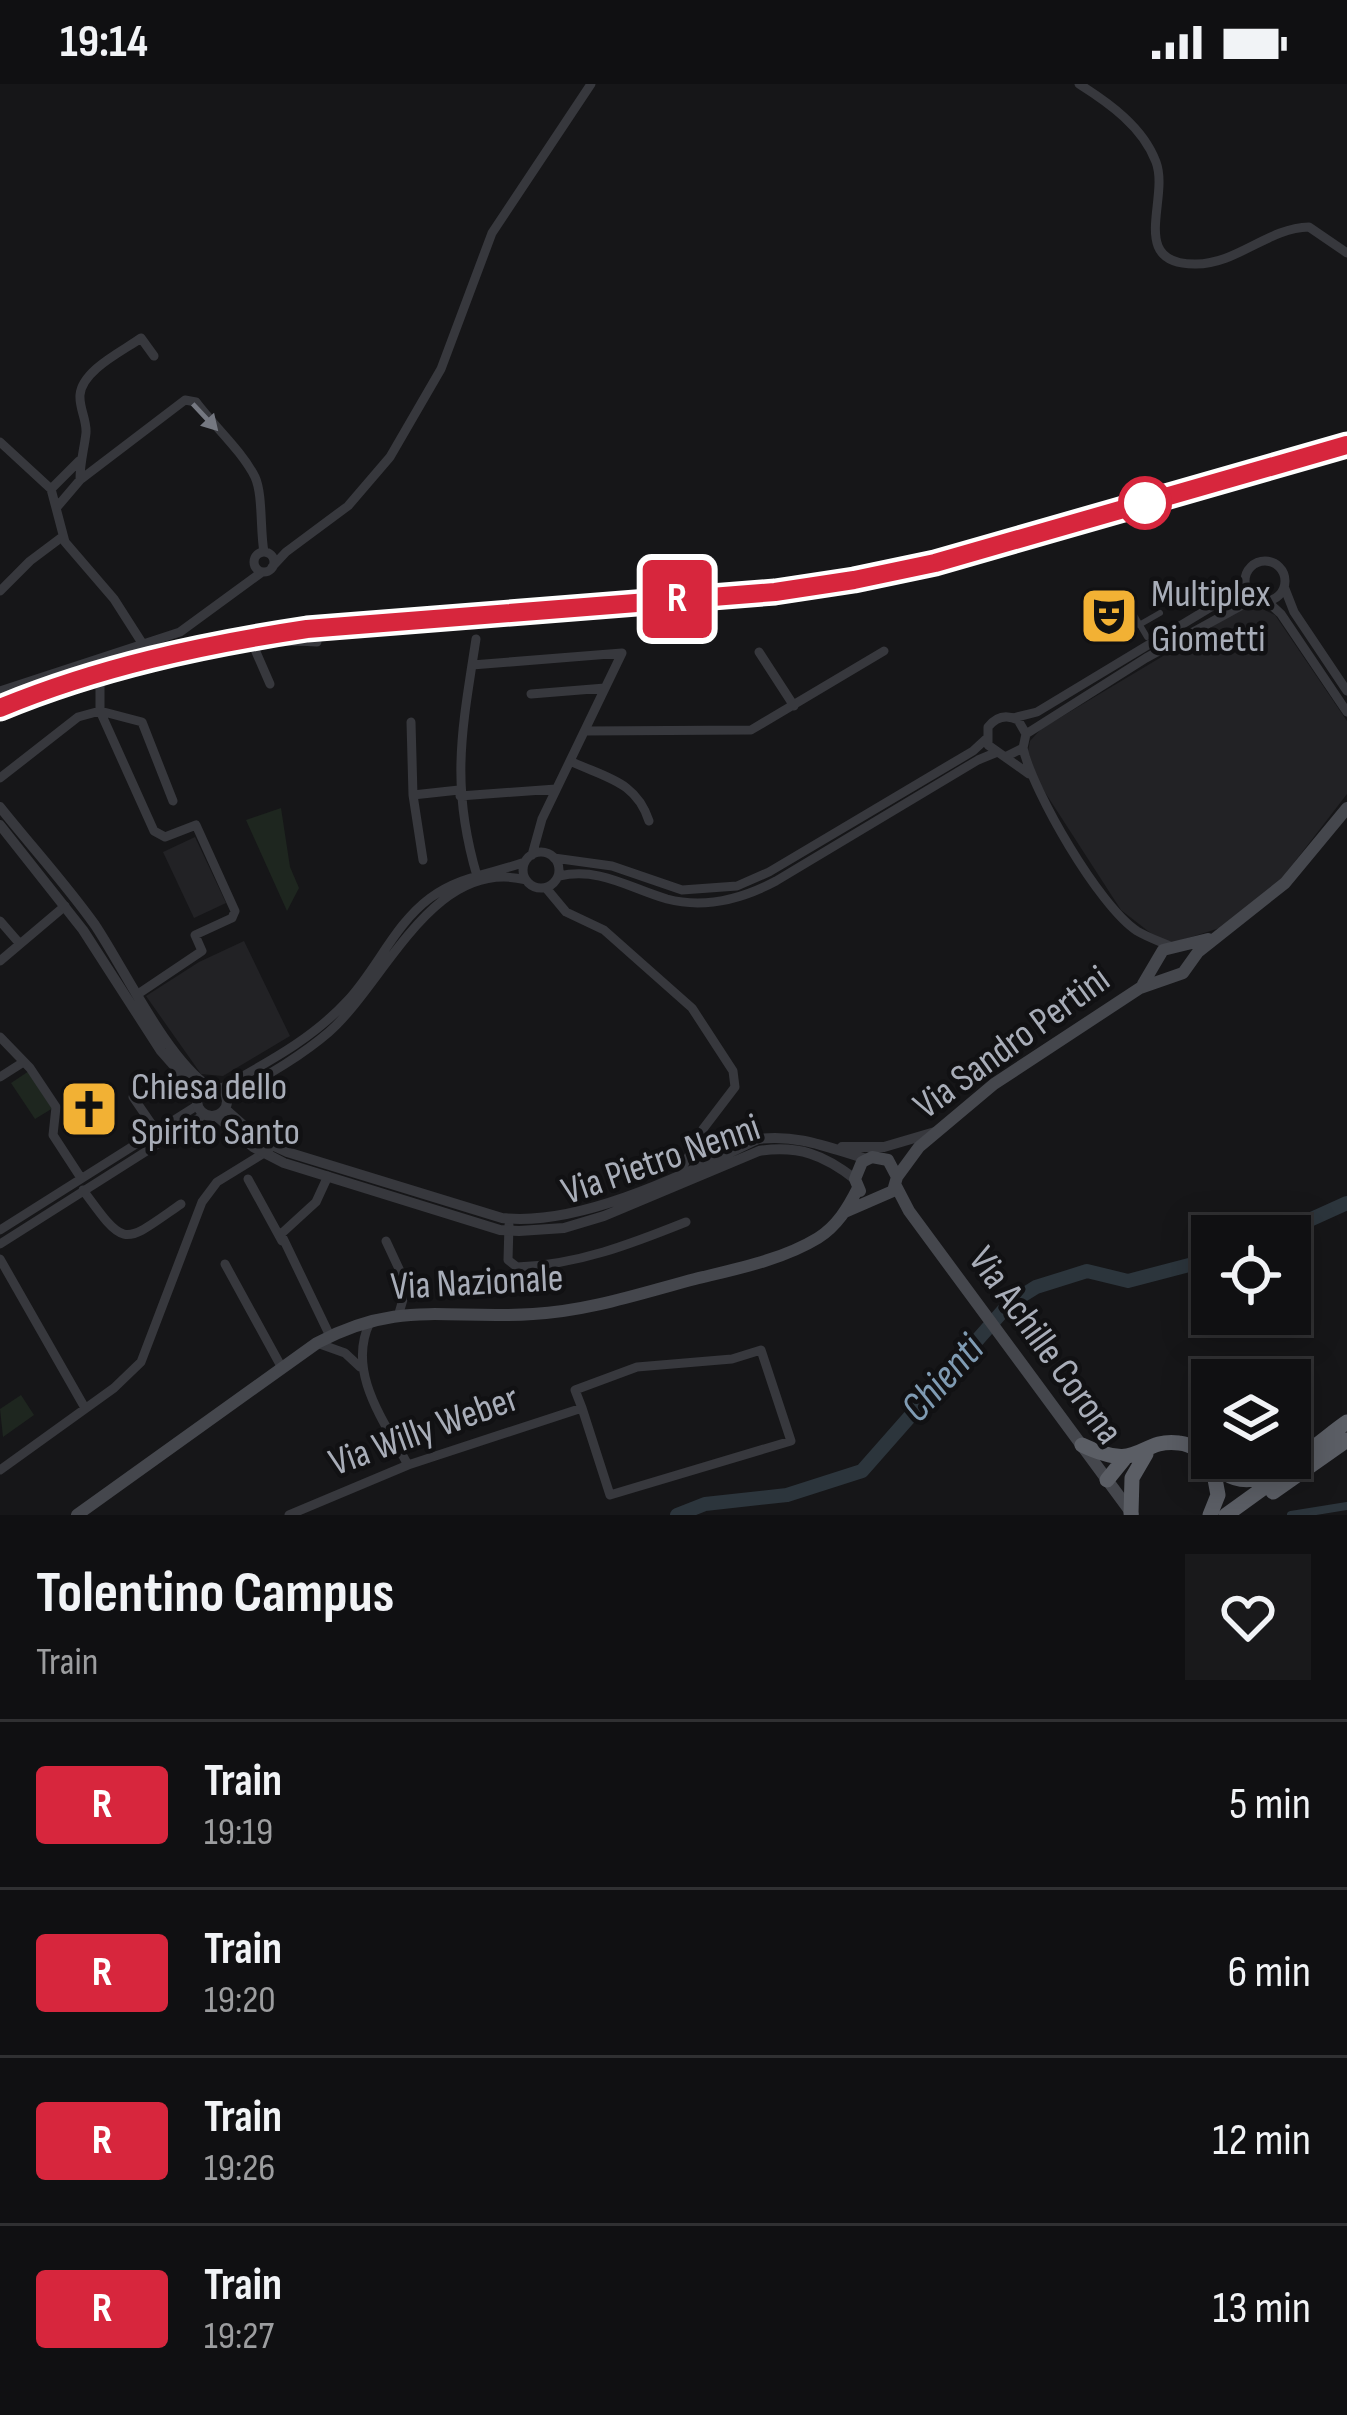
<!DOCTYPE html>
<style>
body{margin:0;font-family:"Sofia Sans Condensed",sans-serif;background:#19191b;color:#f1f3f6;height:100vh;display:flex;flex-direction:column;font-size:45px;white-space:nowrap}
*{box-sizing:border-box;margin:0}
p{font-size:39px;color:#9c9d9f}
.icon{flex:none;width:66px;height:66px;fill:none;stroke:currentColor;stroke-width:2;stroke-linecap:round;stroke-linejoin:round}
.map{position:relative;height:1431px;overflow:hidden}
.details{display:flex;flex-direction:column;background:#101012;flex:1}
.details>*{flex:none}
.badge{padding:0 24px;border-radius:9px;font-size:42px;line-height:78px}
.fabs{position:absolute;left:1191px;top:1131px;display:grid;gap:24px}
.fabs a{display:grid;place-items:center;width:120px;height:120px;border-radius:0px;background:#101012;box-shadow:0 6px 30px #0003,0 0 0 3px #303032;font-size:60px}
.map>.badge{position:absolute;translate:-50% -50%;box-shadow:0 0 0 6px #fff}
.round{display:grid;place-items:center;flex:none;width:126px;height:126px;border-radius:0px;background:#19191b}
.summary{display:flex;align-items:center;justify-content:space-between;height:204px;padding:0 36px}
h1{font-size:57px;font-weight:700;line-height:90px}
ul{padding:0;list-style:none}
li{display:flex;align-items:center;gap:36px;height:168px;padding:0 36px;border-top:3px solid #303032}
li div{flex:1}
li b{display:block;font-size:45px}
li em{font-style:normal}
li .badge{min-width:132px;font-weight:700;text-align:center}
.status{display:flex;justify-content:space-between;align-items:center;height:84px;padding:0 60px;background:#101012;direction:ltr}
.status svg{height:33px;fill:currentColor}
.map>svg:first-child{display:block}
</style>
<div class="status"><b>19:14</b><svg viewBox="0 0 49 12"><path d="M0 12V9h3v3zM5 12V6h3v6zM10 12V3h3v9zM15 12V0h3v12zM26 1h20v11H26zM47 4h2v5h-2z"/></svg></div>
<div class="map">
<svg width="1347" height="1431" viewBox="0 0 1347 1431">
<rect width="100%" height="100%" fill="#161618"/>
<path fill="#222225" d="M 1256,522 L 1275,531 L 1347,637 L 1347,710 L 1273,806 L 1226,842 L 1166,861 L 1121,826 L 1039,699 L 1028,667 L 1030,657 L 1041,645 L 1245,523 Z
M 195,753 L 226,819 L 194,834 L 163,768 Z
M 244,857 L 290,952 L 223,992 L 201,990 L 146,912 L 199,878 Z"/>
<path fill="#1e261f" d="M 281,724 L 290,783 L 299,804 L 287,827 L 246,736 Z
M 29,987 L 53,1024 L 35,1035 L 11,999 Z
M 21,1311 L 34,1331 L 3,1353 L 0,1325 Z"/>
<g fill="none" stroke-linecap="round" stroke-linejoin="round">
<path stroke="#2c353c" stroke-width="8" d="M 1291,1431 L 1347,1422"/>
<path stroke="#2c353c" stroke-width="14" d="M 1274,1152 L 1347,1119
M 677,1431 L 705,1420 L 787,1411 L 862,1387 L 1009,1220 L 1036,1203 L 1087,1187 L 1128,1197 L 1212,1175"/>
<path stroke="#37383d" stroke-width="6" d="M 1124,514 L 1147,553
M 1139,541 L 1160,529"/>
<path stroke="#37383d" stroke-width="9" d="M 1079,0 C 1109,19 1143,43 1156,78 C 1170,115 1127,181 1196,180 C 1237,180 1268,144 1309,143 L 1347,169
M 0,358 L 51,405 L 65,458 L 114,515 L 144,562
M 80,396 C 80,378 84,366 86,349 C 87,336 79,324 80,311 C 82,286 123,267 141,254 L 154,272
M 51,405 L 79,377
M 57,423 L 80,396 L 185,316 L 196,318 C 214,342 242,367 255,393 C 263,410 260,447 264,468
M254 478a10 10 0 1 1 20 0a10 10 0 1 1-20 0Z
M1245 497a20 20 0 1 1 40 0a20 20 0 1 1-40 0Z
M 272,483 L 286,468 L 348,422 L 390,373 L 441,285 L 492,149 L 591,0
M 1285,505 L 1294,528 L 1347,607
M 0,507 L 30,477 L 62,453
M 1267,517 L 1281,530 L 1347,628
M 476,555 C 462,646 450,700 477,792
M 253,561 L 270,600
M 759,568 L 794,622
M 472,581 L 622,569
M 0,607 L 180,548 L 262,488
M 531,610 L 605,604
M 100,627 L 142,638 L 173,717
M 1013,634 L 1037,628 L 1231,511 L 1245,495
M 411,638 L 413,711 L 423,776
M 586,647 L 751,646 L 884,567
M 1026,650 L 1146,574 L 1255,514
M 1023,664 C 1033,708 1099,822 1137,847 C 1147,853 1161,858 1172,863
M 1007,672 L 1023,664 L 1026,650 L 1018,636 C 1006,630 996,633 988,643 L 988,661 L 1029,690
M 570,677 C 606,694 636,697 649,737
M 0,694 L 78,633 L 100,627
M 413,711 L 459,706
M 460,712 L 556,705
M523 786a18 18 0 1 1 36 0a18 18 0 1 1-36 0Z
M 532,771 L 542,735 L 622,569
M 554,774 L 612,782 L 682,806 L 737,802 L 769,788 L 973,667 L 986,655
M 559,792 C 600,783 629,804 667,815 C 705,825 742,815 776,797 L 978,676 L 995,669
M 546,804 L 566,828 L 604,846 L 692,924 L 733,987 L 735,1003 L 703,1045 L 679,1090 L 681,1095
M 0,837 L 20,860
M 0,877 L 65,822
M 138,910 L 202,867 L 195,851 L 232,834 L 235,827 L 196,741 L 165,753 L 154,747 L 100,627 L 100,598 C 161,575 253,553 317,558
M 0,953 L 30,984 L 56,1023 L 53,1051 L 81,1094
M 0,993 L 22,979
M 220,1005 C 266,979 313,955 349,915 C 378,883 395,840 430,814 C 460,792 491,790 525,778
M 133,1013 L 155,1045
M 227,1014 C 262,994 299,974 329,948 C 385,899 433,772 526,796
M 328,1092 L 316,1118 L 281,1150 L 330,1252
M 248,1095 L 282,1157
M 83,1106 C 126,1165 122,1161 181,1120
M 509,1141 L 508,1176 L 517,1183 C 577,1181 631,1160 686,1138
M 0,1146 L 198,1021
M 386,1157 L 407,1202 L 399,1229
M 0,1160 L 205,1030
M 0,1175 L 85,1324
M 225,1180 L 282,1284
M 370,1238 C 346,1288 384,1337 408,1381
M 317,1259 L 345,1269 L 360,1283
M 0,1386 L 114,1304 L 141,1278 L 202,1118 L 217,1098 L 269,1066
M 289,1431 L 408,1381 L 582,1324 L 610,1411 L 791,1357 L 761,1266 L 732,1275 L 637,1283 L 575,1306 L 582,1324"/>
<path stroke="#37383d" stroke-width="10" d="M 0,723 C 31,762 66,800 95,841 C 125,886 166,974 209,1003
M 0,741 L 83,846 L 161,967 L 199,1010
M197 1017a15 15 0 1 1 30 0a15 15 0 1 1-30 0Z
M 225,1025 L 259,1055 L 287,1068 L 502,1134 C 581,1143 687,1089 758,1055 C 799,1050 829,1064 867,1075
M 216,1032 L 253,1063 L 284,1079 L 500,1146 L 519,1147 L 564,1144 L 604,1132 L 759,1067 C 799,1061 824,1071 855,1095
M 842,1063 L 884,1063 L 935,1048"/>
<path stroke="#45474d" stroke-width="12" d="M 1143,900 L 1163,866 L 1208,855
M 897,1093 L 919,1063 L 994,1000 L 1140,904 L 1183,889 L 1198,868 L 1285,799 L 1347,724
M 896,1102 L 909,1127 L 1133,1431
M 860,1107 L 855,1095 L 862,1078 L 872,1073 L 888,1076
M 847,1127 L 893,1107 L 897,1093 L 888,1076
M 77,1431 L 317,1259 C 399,1215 447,1236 533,1230 C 589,1227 642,1209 695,1195 C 736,1185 782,1176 818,1154 C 837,1142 848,1124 858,1104"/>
<path stroke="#5b5e65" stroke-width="15" d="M 1082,1361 C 1143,1390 1137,1354 1179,1359 C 1200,1361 1210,1379 1225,1389 C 1263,1415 1317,1358 1347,1338
M 1107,1396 L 1124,1375
M 1273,1408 L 1347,1356
M 1131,1429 L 1132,1394 L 1146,1370
M 1210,1431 L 1218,1411 L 1212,1379
M 1226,1431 L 1276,1395"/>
<path stroke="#4a4c52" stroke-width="3" stroke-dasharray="15 12" stroke-linecap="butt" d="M 0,624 C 99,582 202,561 307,545 L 814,503 L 935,479 L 1347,361"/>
</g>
<defs><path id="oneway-solid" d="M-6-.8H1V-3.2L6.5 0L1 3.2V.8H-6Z" transform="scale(3)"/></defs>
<use fill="#757881" href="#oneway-solid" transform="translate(205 333) rotate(47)"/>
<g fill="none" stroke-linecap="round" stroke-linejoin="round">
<g stroke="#fff" stroke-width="27">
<path id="line" d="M 0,624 C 99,583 202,561 307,545 L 775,508 L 854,496 L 935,479 L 1347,361"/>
</g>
<use href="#line" stroke="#d7263d" stroke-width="18"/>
</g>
<defs>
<g id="theatre-square" transform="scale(3)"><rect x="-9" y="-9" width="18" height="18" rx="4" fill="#f2b134" stroke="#111113"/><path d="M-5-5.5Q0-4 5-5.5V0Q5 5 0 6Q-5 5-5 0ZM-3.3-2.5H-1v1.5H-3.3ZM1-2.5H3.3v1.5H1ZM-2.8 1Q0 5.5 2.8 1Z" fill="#111"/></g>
<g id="church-square" transform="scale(3)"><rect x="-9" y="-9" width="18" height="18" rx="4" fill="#f2b134" stroke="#111113"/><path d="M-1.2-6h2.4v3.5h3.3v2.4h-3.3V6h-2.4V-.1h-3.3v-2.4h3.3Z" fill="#111"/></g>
</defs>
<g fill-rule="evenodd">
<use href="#theatre-square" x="1109" y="532"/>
<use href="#church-square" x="89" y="1025"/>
</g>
<circle fill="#fff" stroke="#d7263d" stroke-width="6" cx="1145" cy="419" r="24"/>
<g text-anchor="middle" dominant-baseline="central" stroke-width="9" stroke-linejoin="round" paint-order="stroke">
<g font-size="39" fill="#a8adb8" stroke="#111113" text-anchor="start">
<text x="1151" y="510">Multiplex<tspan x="1151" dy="45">Giometti</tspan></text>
<text x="131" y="1003">Chiesa dello<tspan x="131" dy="45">Spirito Santo</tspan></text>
</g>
<g font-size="39" fill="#a8adb8" stroke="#111113">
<text transform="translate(1012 959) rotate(-36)">Via Sandro Pertini</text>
<text transform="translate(661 1076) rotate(-19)">Via Pietro Nenni</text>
<text transform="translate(477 1199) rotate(-3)">Via Nazionale</text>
<text transform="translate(1045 1262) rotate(54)">Via Achille Corona</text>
<text transform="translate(424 1347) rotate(-20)">Via Willy Weber</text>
</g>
<g font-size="42" font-style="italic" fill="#7f9bb3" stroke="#111113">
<text transform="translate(943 1295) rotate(-48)">Chienti</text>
</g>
</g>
</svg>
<div class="fabs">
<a><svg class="icon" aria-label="locate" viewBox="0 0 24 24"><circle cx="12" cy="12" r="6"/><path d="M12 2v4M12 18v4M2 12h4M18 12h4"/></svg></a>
<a><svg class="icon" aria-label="layers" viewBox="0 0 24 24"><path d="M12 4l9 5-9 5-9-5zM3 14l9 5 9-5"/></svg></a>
</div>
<b class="badge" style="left:677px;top:515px;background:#d7263d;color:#fff">R</b>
</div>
<section class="details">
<div class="summary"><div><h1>Tolentino Campus</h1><p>Train</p></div><a class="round"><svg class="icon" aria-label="heart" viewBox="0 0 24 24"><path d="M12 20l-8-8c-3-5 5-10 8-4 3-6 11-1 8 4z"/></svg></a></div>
<ul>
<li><span class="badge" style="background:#d7263d;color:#fff">R</span><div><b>Train</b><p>19:19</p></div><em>5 min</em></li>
<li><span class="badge" style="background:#d7263d;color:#fff">R</span><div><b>Train</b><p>19:20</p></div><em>6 min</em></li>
<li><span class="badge" style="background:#d7263d;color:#fff">R</span><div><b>Train</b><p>19:26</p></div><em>12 min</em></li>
<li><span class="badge" style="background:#d7263d;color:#fff">R</span><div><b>Train</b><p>19:27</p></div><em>13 min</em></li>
</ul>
</section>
